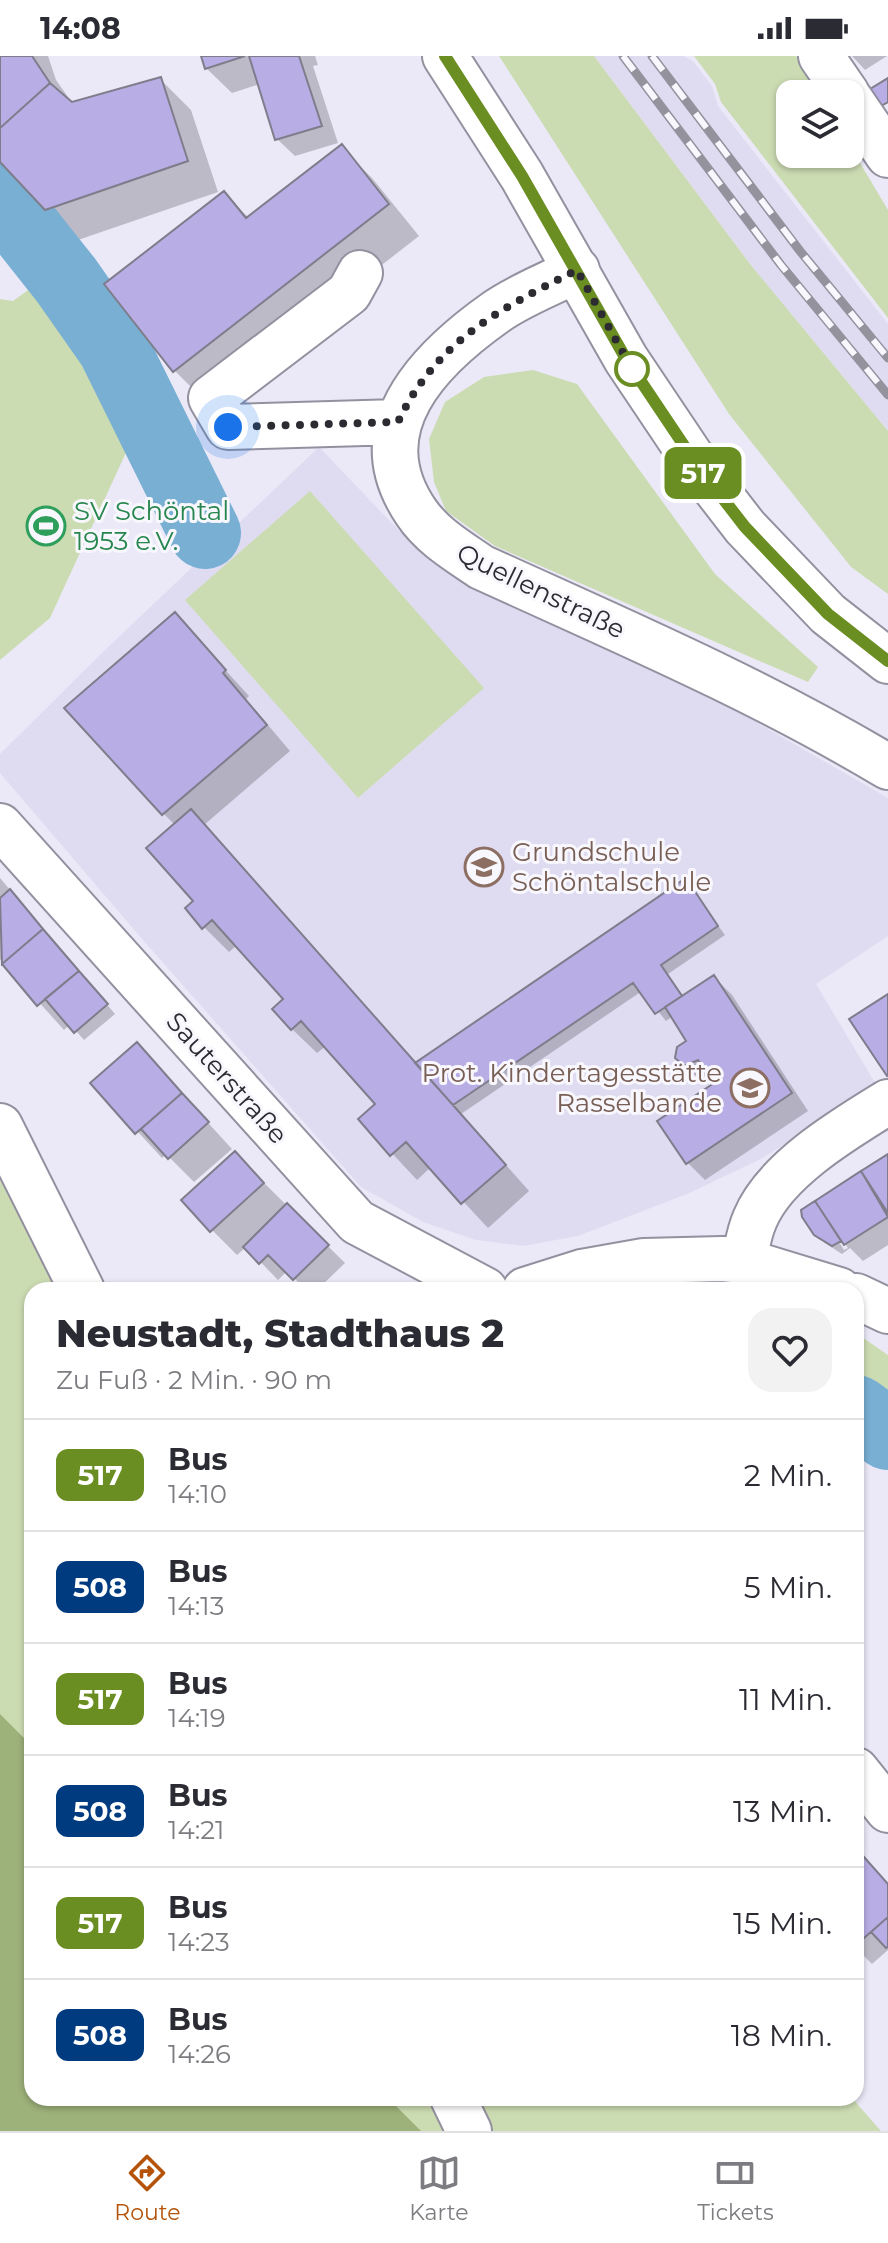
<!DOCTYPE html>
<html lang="de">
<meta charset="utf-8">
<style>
body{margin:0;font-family:Montserrat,sans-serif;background:#f2f2f3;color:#2b2b33;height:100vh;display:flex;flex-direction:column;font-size:30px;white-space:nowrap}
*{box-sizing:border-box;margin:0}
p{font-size:26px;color:#7c7c81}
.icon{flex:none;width:44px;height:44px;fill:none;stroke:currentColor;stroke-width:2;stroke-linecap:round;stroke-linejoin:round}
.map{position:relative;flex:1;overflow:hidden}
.sheet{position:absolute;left:24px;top:1226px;width:840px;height:824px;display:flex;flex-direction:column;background:#fff;border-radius:24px;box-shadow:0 2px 6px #0004}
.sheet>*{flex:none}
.badge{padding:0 16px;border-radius:12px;font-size:28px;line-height:52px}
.controls{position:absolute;left:776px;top:24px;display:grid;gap:16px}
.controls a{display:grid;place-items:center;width:88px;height:88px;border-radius:16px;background:#fff;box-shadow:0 2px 6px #0004;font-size:40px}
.you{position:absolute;width:40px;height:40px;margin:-20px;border:6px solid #fff;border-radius:50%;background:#1a73e8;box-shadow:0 0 0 12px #1a73e833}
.map>.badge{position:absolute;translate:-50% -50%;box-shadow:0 0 0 4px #fff}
.round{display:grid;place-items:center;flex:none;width:84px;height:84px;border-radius:24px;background:#f2f2f3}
.head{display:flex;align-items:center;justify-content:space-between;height:136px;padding:0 32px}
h1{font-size:38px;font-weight:800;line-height:60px}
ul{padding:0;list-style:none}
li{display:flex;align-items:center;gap:24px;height:112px;padding:0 32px;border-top:2px solid #e1e1e2}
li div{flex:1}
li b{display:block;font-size:30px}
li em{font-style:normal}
li .badge{min-width:88px;font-weight:700;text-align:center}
.status{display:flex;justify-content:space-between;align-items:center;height:56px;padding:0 40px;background:#fff;direction:ltr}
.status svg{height:22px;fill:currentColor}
.tabs{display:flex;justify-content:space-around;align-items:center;height:112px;border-top:2px solid #e1e1e2;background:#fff;font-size:22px;color:#7c7c81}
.tabs a{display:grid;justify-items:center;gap:4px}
.tabs .active{color:#b45309}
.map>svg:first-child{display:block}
</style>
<div class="status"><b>14:08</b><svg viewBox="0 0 49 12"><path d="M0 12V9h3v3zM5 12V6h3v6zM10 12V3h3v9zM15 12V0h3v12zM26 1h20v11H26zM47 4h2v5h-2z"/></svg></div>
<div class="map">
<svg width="888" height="2075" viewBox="0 0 888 2075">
<rect width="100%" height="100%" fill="#ebe9f8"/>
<path fill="#dfdcf2" d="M 594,0 L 683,0 L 693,5 L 712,30 L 718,50 L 888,268 L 888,375 L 750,208 Z
M 319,391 L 410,486 L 451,514 L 533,561 L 716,643 L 888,742 L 888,880 L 816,928 L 877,1030 L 761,1103 L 687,1138 L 578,1180 L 523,1190 L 476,1184 L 423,1166 L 361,1131 L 143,884 L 0,717 L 0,698 L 106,593 Z"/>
<path fill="#ccdcb2" d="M 499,0 L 594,0 L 750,208 L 888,375 L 888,538 L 851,511 L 729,358 Z
M 694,0 L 796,0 L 819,38 L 790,38 L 790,98 L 850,98 L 850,90 L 888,154 L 888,262 L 721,46 L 715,28 Z
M 31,232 L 135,377 L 50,562 L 0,604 L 0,243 L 13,245 Z
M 533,314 L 577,328 L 715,518 L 818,611 L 808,626 L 495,490 L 446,455 L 434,426 L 429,383 L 445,346 L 484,321 Z
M 310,435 L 484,632 L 358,742 L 185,544 Z
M 0,1124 L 65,1234 L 32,1234 L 32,2042 L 852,2042 L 881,2075 L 0,2075 Z
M 856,1277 L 888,1299 L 888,1361 L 856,1339 Z"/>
<path fill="#9db17a" d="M 0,1658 L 32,1690 L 32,2042 L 388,2042 L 421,2075 L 0,2075 Z"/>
<path fill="#0003" fill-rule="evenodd" d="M 0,0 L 48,0 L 56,24 L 73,48 L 160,23 L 191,54 L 218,136 L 78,184 L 0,103 Z
M 203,0 L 315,0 L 318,9 L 313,10 L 338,87 L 295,100 L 277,83 L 260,28 L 232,37 L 206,12 Z
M 852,0 L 887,0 L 865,14 Z
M 341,91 L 372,122 L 419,180 L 206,346 L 175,315 L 107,229 L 224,138 L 249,162 Z
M 175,559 L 249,640 L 246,643 L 290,695 L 204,769 L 417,1008 L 685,825 L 725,879 L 668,918 L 684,941 L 714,921 L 732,939 L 808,1055 L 705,1124 L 687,1106 L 716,1027 L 713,1022 L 703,1027 L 679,1004 L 689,986 L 673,960 L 666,965 L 642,935 L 461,1058 L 529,1135 L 488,1172 L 431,1111 L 417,1124 L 361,1064 L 378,1048 L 326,990 L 317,997 L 292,973 L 285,944 L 237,889 L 229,896 L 204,871 L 175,769 L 163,757 Z
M 0,822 L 115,958 L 84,984 L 70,968 L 64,974 L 0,903 Z
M 137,989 L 232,1093 L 194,1126 L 166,1098 L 162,1102 L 93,1027 Z
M 888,1100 L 888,1189 L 863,1205 L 850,1192 L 842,1198 L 825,1187 L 807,1168 L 803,1155 ZM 819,1154 L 824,1154 L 848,1192 L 844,1194 Z
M 260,1123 L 345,1207 L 317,1234 L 306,1234 L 287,1215 L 278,1224 L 246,1191 L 237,1199 L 212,1174 Z
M 856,1795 L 888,1829 L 888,1894 L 872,1908 L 856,1892 Z"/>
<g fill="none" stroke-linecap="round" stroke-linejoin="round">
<path stroke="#78afd3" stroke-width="72" d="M 0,141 L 66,224 L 113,291 L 205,477
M 856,1355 L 888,1378"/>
</g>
<path fill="#b8aee5" stroke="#7f7d8b" stroke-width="2" d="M 0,0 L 32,0 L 50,27 L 0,72 Z
M 201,0 L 245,0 L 205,13 Z
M 249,0 L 299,0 L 322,70 L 275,84 Z
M 161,21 L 188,105 L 45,154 L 0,106 L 0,72 L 50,27 L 72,46 Z
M 888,22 L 888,46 L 881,50 L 870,33 Z
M 342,88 L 389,148 L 173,316 L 104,228 L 224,135 L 246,162 Z
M 175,556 L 226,614 L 223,617 L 267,669 L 162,759 L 64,652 Z
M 191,753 L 506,1109 L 461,1148 L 406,1086 L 390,1100 L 358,1063 L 375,1048 L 301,965 L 291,974 L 272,953 L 283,943 L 212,864 L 202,873 L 185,852 L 193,845 L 146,792 Z
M 686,822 L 718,870 L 661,909 L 682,940 L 655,958 L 633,927 L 453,1049 L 415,1007 Z
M 10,833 L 43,873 L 2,908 L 0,842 Z
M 43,873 L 79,915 L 37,950 L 2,908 Z
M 79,915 L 108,948 L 74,977 L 45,943 Z
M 714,919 L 792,1037 L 686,1108 L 657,1065 L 714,1027 L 698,1004 L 684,1010 L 675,1002 L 677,991 L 686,985 L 665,951 Z
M 888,938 L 888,1019 L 887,1020 L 849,963 Z
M 137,986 L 182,1037 L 135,1078 L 90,1027 Z
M 182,1037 L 209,1066 L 168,1103 L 141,1073 Z
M 235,1095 L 264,1127 L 210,1176 L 181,1144 Z
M 888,1098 L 888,1157 L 861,1115 Z
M 861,1115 L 888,1161 L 844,1189 L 815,1145 Z
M 815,1145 L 841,1185 L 832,1190 L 814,1179 L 802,1161 L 801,1154 Z
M 287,1147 L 329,1189 L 293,1224 L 268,1199 L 259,1208 L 243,1191 Z
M 856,1792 L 888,1828 L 888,1861 L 856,1889 Z
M 888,1861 L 888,1891 L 886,1892 L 871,1876 Z"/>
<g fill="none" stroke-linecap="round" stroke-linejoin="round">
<g stroke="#93919f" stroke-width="48">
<path id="minor" d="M 821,0 L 847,38
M 850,43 L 888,99
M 577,214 C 550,228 520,239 496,256 C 428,304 360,373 416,456 C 432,480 458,495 481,511 C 619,574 758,633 888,711
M 360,217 L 349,237 L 211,342 L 228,371 L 398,366
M 0,770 L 357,1166 L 485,1234
M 0,1070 L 82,1234
M 744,1205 C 747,1191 749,1176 755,1163 C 775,1114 844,1073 888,1046
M 525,1234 L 582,1216 L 644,1205 L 722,1203 L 744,1205 L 839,1234
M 856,1240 L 888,1255
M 856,1714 L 888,1754
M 453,2042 L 469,2075"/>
</g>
<g stroke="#93919f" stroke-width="48">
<path id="major" d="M 445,0 L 522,120 L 626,303 L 697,409 L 745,471 L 828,558 L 888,605"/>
</g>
<use href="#minor" stroke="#fff" stroke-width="44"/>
<use href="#major" stroke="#fff" stroke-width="44"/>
<g stroke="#94929d" stroke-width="9">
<path id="rail" d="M 623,0 L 781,209 L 888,339
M 652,0 L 800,195 L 888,302"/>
</g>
<use href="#rail" stroke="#f8f7fd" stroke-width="6" stroke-dasharray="18" stroke-linecap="butt"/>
</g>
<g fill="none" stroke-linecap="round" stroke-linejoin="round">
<g stroke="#fff" stroke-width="18">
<path id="line" d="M 445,0 L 522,120 L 626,303 L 697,409 L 745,471 L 828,558 L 888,605"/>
</g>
<use href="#line" stroke="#6b8e23" stroke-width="12"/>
<path stroke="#2c2b31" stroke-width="8" stroke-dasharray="0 14.4" d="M 228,371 L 398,366 C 437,284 500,253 577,214 L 632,313"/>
</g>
<defs>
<g id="stadium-ring" transform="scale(2)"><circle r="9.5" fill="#f8f7fd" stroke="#2e9e5b" stroke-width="1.5"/><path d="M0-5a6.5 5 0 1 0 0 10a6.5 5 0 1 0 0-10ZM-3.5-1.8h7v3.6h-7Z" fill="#2e9e5b"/></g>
<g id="school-ring" transform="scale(2)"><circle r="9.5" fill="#f8f7fd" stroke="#8d6e63" stroke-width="1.5"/><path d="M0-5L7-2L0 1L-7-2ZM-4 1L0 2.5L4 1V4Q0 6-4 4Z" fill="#8d6e63"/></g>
</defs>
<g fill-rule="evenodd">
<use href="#stadium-ring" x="46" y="470"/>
<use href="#school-ring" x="484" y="811"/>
<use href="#school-ring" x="750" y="1032"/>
</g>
<circle fill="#fff" stroke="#6b8e23" stroke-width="4" cx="632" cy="313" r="16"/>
<g text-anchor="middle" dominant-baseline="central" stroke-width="6" stroke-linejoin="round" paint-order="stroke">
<g font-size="26" fill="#27864d" stroke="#f8f7fd" text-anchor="start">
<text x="74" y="455">SV Schöntal<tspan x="74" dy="30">1953 e.V.</tspan></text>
</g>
<g font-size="26" fill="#2c2b31" stroke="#f8f7fd">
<text transform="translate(541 535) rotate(26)">Quellenstraße</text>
<text transform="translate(227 1022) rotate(48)">Sauterstraße</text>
</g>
<g font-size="26" fill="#785e54" stroke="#f8f7fd" text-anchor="start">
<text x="512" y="796">Grundschule<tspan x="512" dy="30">Schöntalschule</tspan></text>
<text x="722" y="1017" text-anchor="end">Prot. Kindertagesstätte<tspan x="722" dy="30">Rasselbande</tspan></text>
</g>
</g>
</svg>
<div class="controls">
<a><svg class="icon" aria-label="layers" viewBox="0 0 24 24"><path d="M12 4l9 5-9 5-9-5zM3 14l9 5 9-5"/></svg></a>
</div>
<div class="you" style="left:228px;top:371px"></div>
<b class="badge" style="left:703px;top:417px;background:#6b8e23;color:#fff">517</b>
<section class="sheet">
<div class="head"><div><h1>Neustadt, Stadthaus 2</h1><p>Zu Fuß · 2 Min. · 90 m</p></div><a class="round"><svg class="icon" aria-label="heart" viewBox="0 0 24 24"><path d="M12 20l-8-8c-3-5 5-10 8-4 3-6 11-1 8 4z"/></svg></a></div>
<ul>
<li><span class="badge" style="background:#6b8e23;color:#fff">517</span><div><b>Bus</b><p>14:10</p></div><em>2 Min.</em></li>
<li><span class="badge" style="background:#003b80;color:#fff">508</span><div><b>Bus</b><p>14:13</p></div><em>5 Min.</em></li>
<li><span class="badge" style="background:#6b8e23;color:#fff">517</span><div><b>Bus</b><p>14:19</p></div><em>11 Min.</em></li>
<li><span class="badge" style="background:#003b80;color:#fff">508</span><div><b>Bus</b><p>14:21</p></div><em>13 Min.</em></li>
<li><span class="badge" style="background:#6b8e23;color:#fff">517</span><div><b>Bus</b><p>14:23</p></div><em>15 Min.</em></li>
<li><span class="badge" style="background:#003b80;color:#fff">508</span><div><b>Bus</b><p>14:26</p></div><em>18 Min.</em></li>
</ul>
</section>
</div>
<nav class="tabs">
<a class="active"><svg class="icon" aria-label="directions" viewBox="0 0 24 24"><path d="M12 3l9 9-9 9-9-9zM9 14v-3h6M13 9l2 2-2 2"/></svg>Route</a>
<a><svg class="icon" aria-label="map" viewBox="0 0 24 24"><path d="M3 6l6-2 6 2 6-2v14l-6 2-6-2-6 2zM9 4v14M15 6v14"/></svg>Karte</a>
<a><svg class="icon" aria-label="tickets" viewBox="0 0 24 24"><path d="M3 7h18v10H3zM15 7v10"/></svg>Tickets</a>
</nav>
